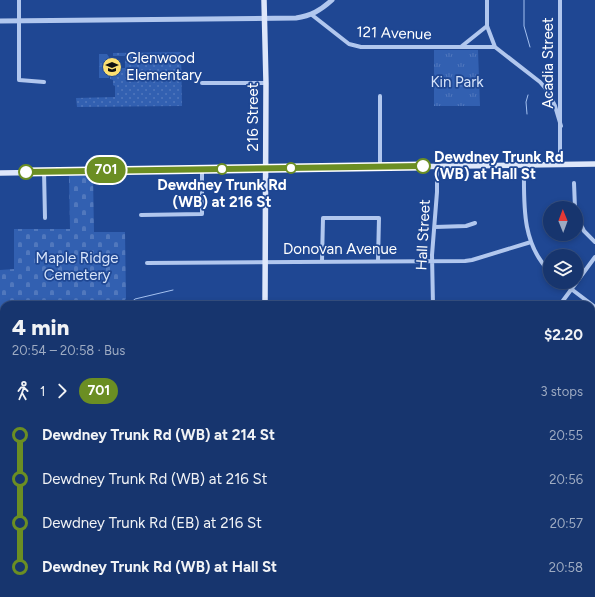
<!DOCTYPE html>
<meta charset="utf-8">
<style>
body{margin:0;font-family:Figtree,sans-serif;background:#203d73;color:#f1f3f6;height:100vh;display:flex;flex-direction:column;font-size:15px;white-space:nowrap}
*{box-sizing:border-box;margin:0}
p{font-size:13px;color:#9eabc2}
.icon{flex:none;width:22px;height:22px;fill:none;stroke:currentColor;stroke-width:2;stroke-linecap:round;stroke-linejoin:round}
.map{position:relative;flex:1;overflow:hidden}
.side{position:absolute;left:0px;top:301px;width:595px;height:296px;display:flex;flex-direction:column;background:#17356e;border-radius:12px 12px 0 0;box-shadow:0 2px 6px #0003,0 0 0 1px #365081}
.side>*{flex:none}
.badge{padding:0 8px;border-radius:13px;font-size:14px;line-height:26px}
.needle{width:26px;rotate:359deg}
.tools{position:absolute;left:543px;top:201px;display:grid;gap:8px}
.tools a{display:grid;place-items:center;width:40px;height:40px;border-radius:50%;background:#17356e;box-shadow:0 2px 6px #0003,0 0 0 1px #365081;font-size:20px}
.map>.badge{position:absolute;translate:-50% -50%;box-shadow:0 0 0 2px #fff}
.legs{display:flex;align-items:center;gap:6px;height:44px;padding:0 12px;font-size:13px}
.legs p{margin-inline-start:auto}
.overview{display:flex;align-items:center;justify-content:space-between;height:68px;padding:0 12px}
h1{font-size:22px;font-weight:800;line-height:30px}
ul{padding:0 12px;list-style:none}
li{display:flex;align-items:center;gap:14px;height:44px;font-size:15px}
li i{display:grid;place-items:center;width:6px;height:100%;margin:0 5px;background:currentColor}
li i::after{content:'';width:10px;height:10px;margin:-5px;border:3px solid;border-radius:50%;background:#17356e}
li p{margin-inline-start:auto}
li:first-child i{background:linear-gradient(#0000 50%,currentColor 0)}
li:last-child i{background:linear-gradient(currentColor 50%,#0000 0)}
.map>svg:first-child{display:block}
</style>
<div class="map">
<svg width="595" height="597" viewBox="0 0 595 597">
<defs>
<pattern id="grass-dots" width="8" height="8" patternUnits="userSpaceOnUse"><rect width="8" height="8" fill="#3260b1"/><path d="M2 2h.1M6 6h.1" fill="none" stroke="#5178bd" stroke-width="1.8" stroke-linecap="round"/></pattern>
<pattern id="cemetery-stones" width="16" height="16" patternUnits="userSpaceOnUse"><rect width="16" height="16" fill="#3260b1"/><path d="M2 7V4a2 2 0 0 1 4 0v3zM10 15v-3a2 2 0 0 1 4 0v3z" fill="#5178bd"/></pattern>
<pattern id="park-tufts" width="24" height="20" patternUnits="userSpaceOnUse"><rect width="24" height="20" fill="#3260b1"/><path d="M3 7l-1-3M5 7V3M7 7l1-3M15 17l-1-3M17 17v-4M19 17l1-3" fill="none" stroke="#5178bd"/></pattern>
</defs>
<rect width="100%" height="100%" fill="#1f4793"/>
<path fill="url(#grass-dots)" d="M 181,52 L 182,106 L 77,107 L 76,98 L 115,97 L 115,86 L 113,85 L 113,80 L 110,79 L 110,68 L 125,68 L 125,56 L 113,56 L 113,53 Z"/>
<path fill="url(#cemetery-stones)" d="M 69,176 L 93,176 L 94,232 L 125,232 L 126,299 L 117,305 L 4,305 L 4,359 L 0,359 L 0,270 L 14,269 L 14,229 L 70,229 Z"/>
<path fill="url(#park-tufts)" d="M 434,50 L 478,50 L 480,106 L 434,106 Z
M 99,54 L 107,54 L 109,57 L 109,78 L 99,78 Z"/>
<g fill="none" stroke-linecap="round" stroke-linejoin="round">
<path stroke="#a4c1f0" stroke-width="1" d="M 524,0 L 524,26 L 530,47
M 527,114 L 526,102 L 528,95
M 128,305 L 135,299 L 173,290
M 0,411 L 4,404"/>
<path stroke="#b1c7ee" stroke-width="4" d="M 19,0 L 19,80 L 44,82
M 487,0 L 487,26 L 495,47
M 312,15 L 349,44 L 361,47 L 495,47 L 540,82 L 547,90 L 555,106 L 561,126
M 462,46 L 487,26
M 202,83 L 266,83
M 524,165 C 524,203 521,243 550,272
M 560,165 L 560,0
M 380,167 L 380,96
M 44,171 L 45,218
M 574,183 L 575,208
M 141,215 L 202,214 L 202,169
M 576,215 L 584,231 L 595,242
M 435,227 L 466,226 L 475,223
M 322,261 L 323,218 L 379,218 L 378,261
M 147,263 L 465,261 L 472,260 L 531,242
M 562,282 L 595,307
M 433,305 L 432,255 L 437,192 L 437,166
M 508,305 L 508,304 L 557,304 L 562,302 L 595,257
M 591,351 L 595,351
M 12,593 L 12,597"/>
<path stroke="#b1c7ee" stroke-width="5" d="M 0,21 L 296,18 C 311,16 321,10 332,0
M 591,559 L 595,559
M 97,597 L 140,593"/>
<path stroke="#dee7fa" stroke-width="5.5" d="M 264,0 L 266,83 L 265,305
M 0,173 L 595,164"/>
<path stroke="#fcfcff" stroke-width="7" d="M 591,389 L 595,389
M 0,392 L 4,392"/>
</g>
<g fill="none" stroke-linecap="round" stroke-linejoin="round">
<g stroke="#fff" stroke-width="9">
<path id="line-1" d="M 26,172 L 423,166"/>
</g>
<use href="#line-1" stroke="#6b8e23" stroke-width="6"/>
</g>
<defs>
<g id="school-disc" transform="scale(1)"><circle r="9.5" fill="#fce071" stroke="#1f4793"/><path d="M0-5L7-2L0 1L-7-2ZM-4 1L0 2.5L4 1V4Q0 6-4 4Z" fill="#111"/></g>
</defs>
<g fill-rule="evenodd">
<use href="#school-disc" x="112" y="67"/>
</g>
<g fill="#fff" stroke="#6b8e23" stroke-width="2">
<circle cx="423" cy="166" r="7"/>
<circle cx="291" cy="168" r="5"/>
<circle cx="222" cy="169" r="5"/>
<circle cx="26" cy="172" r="7"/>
</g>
<g text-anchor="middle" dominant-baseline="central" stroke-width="3.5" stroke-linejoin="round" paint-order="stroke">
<g font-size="15" fill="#fff" stroke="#1f4793">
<text transform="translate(394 33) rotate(2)">121 Avenue</text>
<text transform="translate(548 63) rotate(-90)">Acadia Street</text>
<text transform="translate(253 117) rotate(-90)">216 Street</text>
<text transform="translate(423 235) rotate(-87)">Hall Street</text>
<text x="340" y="249">Donovan Avenue</text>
</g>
<g font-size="15" fill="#fff" stroke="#1f4793" text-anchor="start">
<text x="126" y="58">Glenwood<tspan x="126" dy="17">Elementary</tspan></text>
</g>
<g font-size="15" fill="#d7e4fa" stroke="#1f4793">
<text x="457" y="82">Kin Park</text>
<text x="77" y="258">Maple Ridge<tspan x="77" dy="17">Cemetery</tspan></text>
</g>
<g font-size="15" font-weight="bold" fill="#fff" stroke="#1f4793" text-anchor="start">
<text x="434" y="157">Dewdney Trunk Rd<tspan x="434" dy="17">(WB) at Hall St</tspan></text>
<text x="222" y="185" text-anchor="middle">Dewdney Trunk Rd<tspan x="222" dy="17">(WB) at 216 St</tspan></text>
</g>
</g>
</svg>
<div class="tools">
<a><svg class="needle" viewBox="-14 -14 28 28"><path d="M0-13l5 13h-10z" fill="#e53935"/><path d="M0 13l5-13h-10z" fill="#9eabc2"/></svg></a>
<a><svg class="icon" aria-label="layers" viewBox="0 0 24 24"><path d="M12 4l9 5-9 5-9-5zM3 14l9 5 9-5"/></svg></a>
</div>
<b class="badge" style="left:106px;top:170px;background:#6b8e23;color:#fff">701</b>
<section class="side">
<div class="overview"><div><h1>4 min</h1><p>20:54 – 20:58 · Bus</p></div><b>$2.20</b></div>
<div class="legs"><svg class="icon" aria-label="walk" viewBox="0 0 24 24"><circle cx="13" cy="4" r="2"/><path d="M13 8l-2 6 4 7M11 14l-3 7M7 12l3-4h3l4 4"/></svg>1<svg class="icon" aria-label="forward" viewBox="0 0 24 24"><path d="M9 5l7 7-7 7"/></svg><b class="badge" style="background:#6b8e23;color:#fff">701</b><p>3 stops</p></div>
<ul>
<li><i style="color:#6b8e23"></i><b>Dewdney Trunk Rd (WB) at 214 St</b><p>20:55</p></li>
<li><i style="color:#6b8e23"></i><span>Dewdney Trunk Rd (WB) at 216 St</span><p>20:56</p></li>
<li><i style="color:#6b8e23"></i><span>Dewdney Trunk Rd (EB) at 216 St</span><p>20:57</p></li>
<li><i style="color:#6b8e23"></i><b>Dewdney Trunk Rd (WB) at Hall St</b><p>20:58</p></li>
</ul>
</section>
</div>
